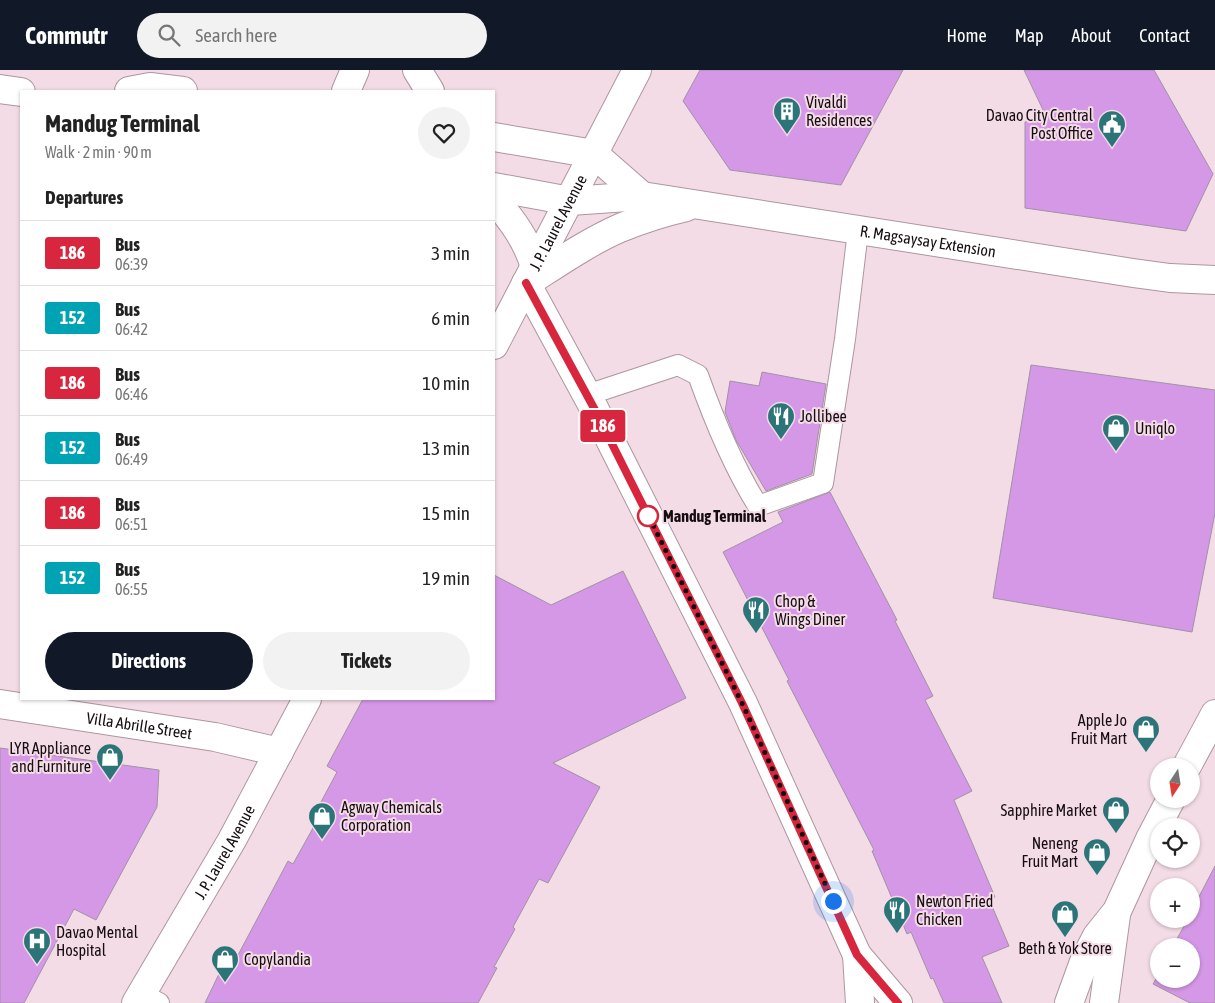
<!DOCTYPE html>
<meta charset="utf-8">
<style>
body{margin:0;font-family:"Asap Condensed",sans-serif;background:#f2f2f2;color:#222;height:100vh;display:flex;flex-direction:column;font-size:19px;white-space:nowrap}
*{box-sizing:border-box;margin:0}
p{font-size:16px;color:#767676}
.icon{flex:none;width:28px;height:28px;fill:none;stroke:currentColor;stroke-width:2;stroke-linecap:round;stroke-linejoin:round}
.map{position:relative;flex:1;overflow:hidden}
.side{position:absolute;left:20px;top:20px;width:475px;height:610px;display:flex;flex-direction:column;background:#fff;border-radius:0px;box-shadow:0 1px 4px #0004}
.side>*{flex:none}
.badge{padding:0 10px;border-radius:4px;font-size:18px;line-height:32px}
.needle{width:32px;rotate:192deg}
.fabs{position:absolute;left:1150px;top:688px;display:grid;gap:10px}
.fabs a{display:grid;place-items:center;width:50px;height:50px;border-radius:50%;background:#fff;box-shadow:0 1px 4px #0004;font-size:25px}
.you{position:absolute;width:25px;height:25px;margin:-12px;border:4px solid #fff;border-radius:50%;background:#1a73e8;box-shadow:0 0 0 8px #1a73e833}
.map>.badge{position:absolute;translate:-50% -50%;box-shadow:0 0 0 2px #fff}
h2{padding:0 25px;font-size:19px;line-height:45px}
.round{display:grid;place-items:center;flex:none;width:52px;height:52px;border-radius:26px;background:#f2f2f2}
.summary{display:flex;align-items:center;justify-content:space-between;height:85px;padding:0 25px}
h1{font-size:24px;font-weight:700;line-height:38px}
.primary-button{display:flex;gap:10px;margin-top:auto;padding:10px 25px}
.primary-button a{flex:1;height:58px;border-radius:30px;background:#111827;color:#fff;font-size:20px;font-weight:700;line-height:58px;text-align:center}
.primary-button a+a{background:#f2f2f2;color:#222}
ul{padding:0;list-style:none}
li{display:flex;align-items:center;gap:15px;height:65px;padding:0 25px;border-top:1px solid #e0e0e0}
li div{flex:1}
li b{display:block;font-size:19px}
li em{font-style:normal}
li .badge{min-width:55px;font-weight:700;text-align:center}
header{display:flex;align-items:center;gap:30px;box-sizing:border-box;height:70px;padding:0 25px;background:#111827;color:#fff}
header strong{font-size:24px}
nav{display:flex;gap:28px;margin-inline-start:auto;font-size:18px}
.search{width:350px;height:45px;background:#f2f2f2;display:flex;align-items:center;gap:12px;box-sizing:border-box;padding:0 18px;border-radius:28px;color:#767676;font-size:19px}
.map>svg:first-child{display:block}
</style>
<header>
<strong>Commutr</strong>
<div class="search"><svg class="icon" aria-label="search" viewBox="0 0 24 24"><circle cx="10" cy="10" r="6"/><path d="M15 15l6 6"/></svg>Search here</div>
<nav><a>Home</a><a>Map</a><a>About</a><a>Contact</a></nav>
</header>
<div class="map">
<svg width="1215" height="933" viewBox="0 0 1215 933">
<rect width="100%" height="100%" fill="#f4dce7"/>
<path fill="#d598e6" stroke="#a092a4" d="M 700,0 L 903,0 L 841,115 L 730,100 L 683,31 Z
M 1024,0 L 1154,0 L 1213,104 L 1186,161 L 1025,138 L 1025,52 L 1044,42 Z
M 1031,295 L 1215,320 L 1215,443 L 1192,562 L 993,528 Z
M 762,302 L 826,314 L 812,404 L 766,421 L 736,370 L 725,342 L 730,311 L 759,316 Z
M 830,422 L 897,550 L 895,551 L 933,626 L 925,630 L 972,721 L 954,730 L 995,827 L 989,829 L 1009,876 L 982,887 L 1002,933 L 944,933 L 933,908 L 931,909 L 911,862 L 907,864 L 872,781 L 874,780 L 787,611 L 789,610 L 723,482 L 783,452 L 778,442 Z
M 623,501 L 686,628 L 553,693 L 600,717 L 548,813 L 539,809 L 513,857 L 515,859 L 494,897 L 497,898 L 478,933 L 205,933 L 230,881 L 238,885 L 288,791 L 293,794 L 318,749 L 313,747 L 337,702 L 327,696 L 363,629 L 494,629 L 494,505 L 551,535 Z
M 0,678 L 159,700 L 157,737 L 96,850 L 74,839 L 24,933 L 0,933 Z
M 1215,796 L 1215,933 L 1190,933 L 1153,914 L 1159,904 L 1159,909 L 1191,909 L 1191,876 L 1173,876 L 1188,849 L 1191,849 L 1191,842 Z"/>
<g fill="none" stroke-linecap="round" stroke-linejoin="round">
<g stroke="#ad96a0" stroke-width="22">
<path id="lane" d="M 587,325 L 678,295 L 698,305 C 714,350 733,396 758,436 L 823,413 L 845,269 L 858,161
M 141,924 L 159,933"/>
</g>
<g stroke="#ad96a0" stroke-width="30">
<g id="street">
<path d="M 526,213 L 595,340 L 743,633 L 857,885 L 898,933"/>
<path id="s1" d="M 0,634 L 215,667 L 279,682"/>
<path d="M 857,885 L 860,933"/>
</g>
</g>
<g stroke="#ad96a0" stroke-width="30">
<g id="secondary">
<path d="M 417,0 L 430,21"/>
<path d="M 0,19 L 21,22"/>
<path d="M 129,21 L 150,17 L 183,21"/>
<path d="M 346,21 L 355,0"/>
<path d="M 494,67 L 594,84"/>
<path d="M 594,84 L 642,126"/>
<path id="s2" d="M 494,117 L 570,131 L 642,126 L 1133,203 L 1170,208 L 1215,210"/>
<path d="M 494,129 C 512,150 527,170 535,197"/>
<path d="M 528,212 C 558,193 588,172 620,158 C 642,149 664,142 686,137"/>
<path id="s3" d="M 494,275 L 637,0"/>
<path d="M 1187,696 L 1215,644"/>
<path id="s4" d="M 136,933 L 232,770 L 307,629"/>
<path d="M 1069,933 L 1085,889 L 1097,866 L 1117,841 L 1150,769 L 1171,729"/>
<path d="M 1104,933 L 1116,845"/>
</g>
</g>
<use href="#lane" stroke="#fff" stroke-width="20"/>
<use href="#street" stroke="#fff" stroke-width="28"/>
<use href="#secondary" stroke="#fff" stroke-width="28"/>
</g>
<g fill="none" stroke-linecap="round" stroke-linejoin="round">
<g stroke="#fff" stroke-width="11">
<path id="line" d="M 526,213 L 595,340 L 742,633 L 857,885 L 898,933"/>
</g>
<use href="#line" stroke="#d7263d" stroke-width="8"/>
<path stroke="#150d11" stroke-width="5" stroke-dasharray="0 9" d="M 648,446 L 645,439 L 742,633 L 833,831"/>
</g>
<defs>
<g id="building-pin" transform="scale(1.4375)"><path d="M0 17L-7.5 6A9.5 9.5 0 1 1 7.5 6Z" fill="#2b7578" stroke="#f4dce7"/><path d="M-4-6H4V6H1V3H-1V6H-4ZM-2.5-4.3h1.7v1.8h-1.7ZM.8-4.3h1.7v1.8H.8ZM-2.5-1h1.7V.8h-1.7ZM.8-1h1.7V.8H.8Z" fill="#fff"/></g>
<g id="civic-pin" transform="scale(1.4375)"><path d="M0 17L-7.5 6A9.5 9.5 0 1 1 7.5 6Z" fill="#2b7578" stroke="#f4dce7"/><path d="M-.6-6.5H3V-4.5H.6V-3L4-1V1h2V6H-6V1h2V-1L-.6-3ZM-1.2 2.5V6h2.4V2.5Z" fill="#fff"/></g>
<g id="restaurant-pin" transform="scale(1.4375)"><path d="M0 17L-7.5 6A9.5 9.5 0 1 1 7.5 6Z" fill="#2b7578" stroke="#f4dce7"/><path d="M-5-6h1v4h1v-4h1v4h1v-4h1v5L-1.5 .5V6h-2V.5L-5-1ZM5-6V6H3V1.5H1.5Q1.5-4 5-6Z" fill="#fff"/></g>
<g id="shop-pin" transform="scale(1.4375)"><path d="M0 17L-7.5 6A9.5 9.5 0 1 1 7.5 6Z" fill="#2b7578" stroke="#f4dce7"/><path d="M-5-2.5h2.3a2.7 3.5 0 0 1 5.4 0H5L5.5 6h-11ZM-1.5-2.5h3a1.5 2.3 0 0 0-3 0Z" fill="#fff"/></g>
<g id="hospital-pin" transform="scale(1.4375)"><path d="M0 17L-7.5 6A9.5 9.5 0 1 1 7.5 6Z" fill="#2b7578" stroke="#f4dce7"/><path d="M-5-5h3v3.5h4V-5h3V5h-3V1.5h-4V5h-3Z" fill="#fff"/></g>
</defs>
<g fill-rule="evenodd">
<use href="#building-pin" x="787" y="41"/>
<use href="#civic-pin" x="1112" y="54"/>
<use href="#restaurant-pin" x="781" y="346"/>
<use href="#shop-pin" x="1116" y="358"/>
<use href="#restaurant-pin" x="756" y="540"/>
<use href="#shop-pin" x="1146" y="659"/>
<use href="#shop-pin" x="110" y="687"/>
<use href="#shop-pin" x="1116" y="740"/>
<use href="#shop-pin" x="322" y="746"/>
<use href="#shop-pin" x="1097" y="782"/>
<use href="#restaurant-pin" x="897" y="840"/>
<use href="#shop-pin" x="1065" y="844"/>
<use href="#hospital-pin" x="37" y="871"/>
<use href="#shop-pin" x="225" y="889"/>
</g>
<circle fill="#fff" stroke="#d7263d" stroke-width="2.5" cx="648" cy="446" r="10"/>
<g text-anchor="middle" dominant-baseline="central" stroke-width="4" stroke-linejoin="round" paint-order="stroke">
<g font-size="16" fill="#150d11" stroke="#f4dce7" text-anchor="start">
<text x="806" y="32">Vivaldi<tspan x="806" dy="18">Residences</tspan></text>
<text x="1093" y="45" text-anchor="end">Davao City Central<tspan x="1093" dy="18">Post Office</tspan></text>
<text x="800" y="346">Jollibee</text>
<text x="1135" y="358">Uniqlo</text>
<text x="775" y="531">Chop &amp;<tspan x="775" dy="18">Wings Diner</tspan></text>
<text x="1127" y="650" text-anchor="end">Apple Jo<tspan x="1127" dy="18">Fruit Mart</tspan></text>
<text x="91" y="678" text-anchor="end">LYR Appliance<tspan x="91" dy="18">and Furniture</tspan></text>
<text x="341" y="737">Agway Chemicals<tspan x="341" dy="18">Corporation</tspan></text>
<text x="1097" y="740" text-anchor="end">Sapphire Market</text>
<text x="1078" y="773" text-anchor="end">Neneng<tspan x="1078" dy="18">Fruit Mart</tspan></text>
<text x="916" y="831">Newton Fried<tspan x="916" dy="18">Chicken</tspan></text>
<text x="56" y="862">Davao Mental<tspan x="56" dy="18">Hospital</tspan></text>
<text x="1065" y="878" text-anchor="middle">Beth &amp; Yok Store</text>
<text x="244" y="889">Copylandia</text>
</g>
<g font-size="16" fill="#150d11" stroke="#f4dce7">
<text stroke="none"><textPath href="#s3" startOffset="138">J. P. Laurel Avenue</textPath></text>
<text stroke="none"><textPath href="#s2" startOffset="439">R. Magsaysay Extension</textPath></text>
<text stroke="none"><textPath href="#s1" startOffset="141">Villa Abrille Street</textPath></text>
<text stroke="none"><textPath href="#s4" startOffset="175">J. P. Laurel Avenue</textPath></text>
</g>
<g font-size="16" font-weight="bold" fill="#150d11" stroke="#f4dce7" text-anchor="start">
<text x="663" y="446">Mandug Terminal</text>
</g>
</g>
</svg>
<div class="fabs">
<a><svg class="needle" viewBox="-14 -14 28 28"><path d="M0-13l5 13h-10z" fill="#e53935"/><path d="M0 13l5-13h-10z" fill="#767676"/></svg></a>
<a><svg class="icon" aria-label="locate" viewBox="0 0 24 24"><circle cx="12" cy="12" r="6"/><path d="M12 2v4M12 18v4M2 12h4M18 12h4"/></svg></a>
<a>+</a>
<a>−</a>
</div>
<div class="you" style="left:833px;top:831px"></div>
<b class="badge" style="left:603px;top:356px;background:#d7263d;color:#fff">186</b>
<section class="side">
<div class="summary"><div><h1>Mandug Terminal</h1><p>Walk · 2 min · 90 m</p></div><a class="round"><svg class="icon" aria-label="heart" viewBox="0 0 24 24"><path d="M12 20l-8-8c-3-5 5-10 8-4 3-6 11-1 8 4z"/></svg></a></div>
<h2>Departures</h2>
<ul>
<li><span class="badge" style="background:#d7263d;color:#fff">186</span><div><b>Bus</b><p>06:39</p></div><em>3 min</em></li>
<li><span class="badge" style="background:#00a3b4;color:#fff">152</span><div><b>Bus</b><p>06:42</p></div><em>6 min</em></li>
<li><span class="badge" style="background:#d7263d;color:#fff">186</span><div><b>Bus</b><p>06:46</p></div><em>10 min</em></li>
<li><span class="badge" style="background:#00a3b4;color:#fff">152</span><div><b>Bus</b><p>06:49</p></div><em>13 min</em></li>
<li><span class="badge" style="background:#d7263d;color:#fff">186</span><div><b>Bus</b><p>06:51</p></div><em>15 min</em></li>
<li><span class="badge" style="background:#00a3b4;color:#fff">152</span><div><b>Bus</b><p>06:55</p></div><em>19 min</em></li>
</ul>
<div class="primary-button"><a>Directions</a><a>Tickets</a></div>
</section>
</div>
